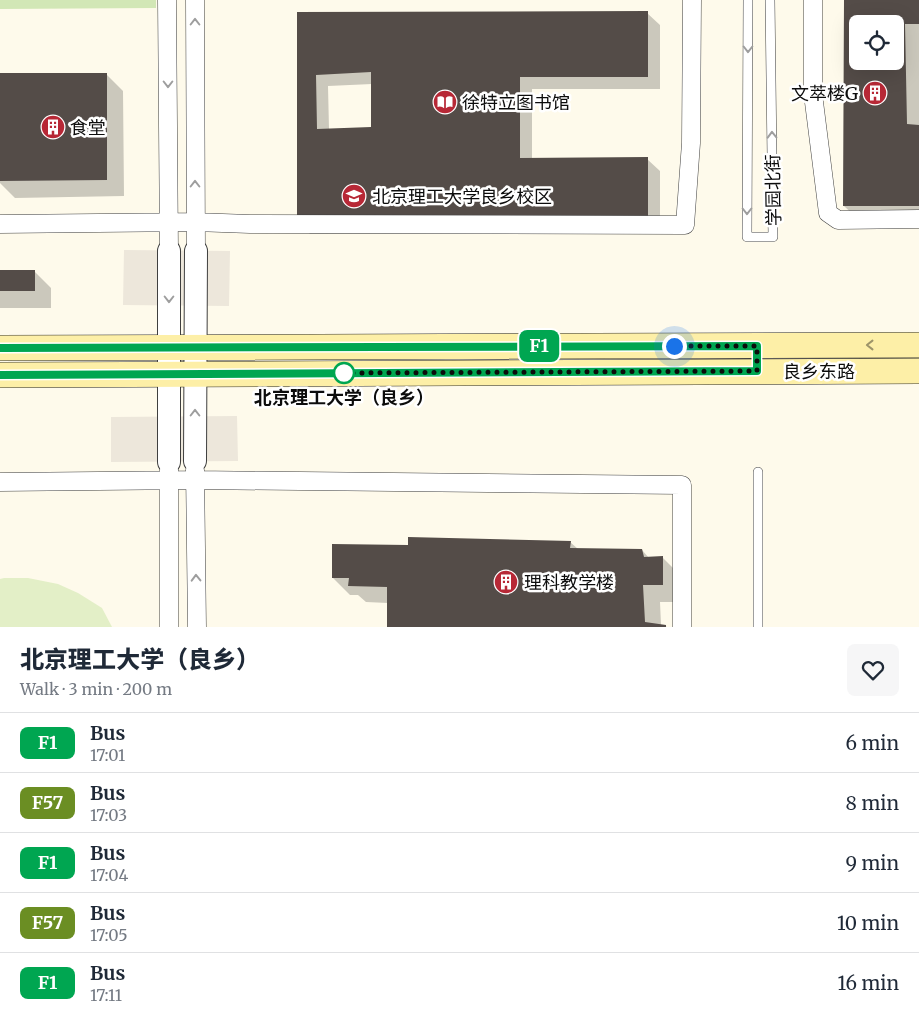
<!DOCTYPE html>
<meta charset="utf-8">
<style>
body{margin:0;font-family:Merriweather,"Noto Sans SC",serif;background:#f6f6f7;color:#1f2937;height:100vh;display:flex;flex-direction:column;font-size:19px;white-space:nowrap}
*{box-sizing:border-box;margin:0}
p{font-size:16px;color:#747a83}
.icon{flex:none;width:28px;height:28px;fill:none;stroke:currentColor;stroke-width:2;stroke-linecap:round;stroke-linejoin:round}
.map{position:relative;height:627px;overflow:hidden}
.sheet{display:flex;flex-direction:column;background:#fff;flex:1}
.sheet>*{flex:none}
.badge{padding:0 10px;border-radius:8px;font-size:18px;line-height:32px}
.fabs{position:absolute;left:849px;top:15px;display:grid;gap:10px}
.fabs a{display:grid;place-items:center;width:55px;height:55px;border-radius:8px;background:#fff;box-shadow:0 5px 20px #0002;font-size:25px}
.you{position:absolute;width:25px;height:25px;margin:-12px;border:4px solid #fff;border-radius:50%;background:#1a73e8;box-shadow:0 0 0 8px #1a73e833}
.map>.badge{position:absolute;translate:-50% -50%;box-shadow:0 0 0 2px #fff}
.round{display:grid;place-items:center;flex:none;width:52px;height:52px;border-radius:8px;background:#f6f6f7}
.overview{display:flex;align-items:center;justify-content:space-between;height:85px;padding:0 20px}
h1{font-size:24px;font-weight:800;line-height:38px}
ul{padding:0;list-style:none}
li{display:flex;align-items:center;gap:15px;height:60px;padding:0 20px;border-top:1px solid #e0e1e3}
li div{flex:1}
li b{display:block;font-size:19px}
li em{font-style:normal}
li .badge{min-width:55px;font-weight:700;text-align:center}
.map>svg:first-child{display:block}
</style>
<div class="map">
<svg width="919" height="627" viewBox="0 0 919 627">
<rect width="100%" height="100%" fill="#fefaeb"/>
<path fill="#d2e7b6" d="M 0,0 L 156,0 L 156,8 L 0,9 Z"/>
<path fill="#e3efc7" d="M 4,578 L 28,578 L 58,584 L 78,593 L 102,608 L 112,627 L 0,627 L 0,579 Z"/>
<path fill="#ede7db" d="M 124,250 L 230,251 L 229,306 L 123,305 Z
M 237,416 L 238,461 L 111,462 L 111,417 Z"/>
<path fill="#0003" fill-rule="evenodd" d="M 845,0 L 919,0 L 919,223 L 861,222 L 844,206 ZM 858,24 L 895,24 L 895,61 L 858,61 Z
M 298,13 L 647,13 L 660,25 L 660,89 L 532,89 L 532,159 L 647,159 L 660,171 L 660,233 L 310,234 L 298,222 ZM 372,84 L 372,128 L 329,129 L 328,86 Z
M 0,74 L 106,74 L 123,91 L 124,196 L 15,198 L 0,183 Z
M 0,271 L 34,271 L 51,288 L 51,308 L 0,308 Z
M 570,542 L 578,549 L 642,550 L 649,558 L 662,557 L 679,574 L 679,602 L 660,602 L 661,625 L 667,627 L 388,627 L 388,603 L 366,602 L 358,595 L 350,595 L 333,578 L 409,547 Z"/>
<path fill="#544c48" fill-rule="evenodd" d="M 844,0 L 919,0 L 919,24 L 905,24 L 907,124 L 919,125 L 919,206 L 843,206 ZM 858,24 L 895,24 L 895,61 L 858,61 Z
M 648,11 L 648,77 L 520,77 L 520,158 L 648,157 L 648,222 L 297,222 L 297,12 ZM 371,72 L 371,127 L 317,129 L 316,75 Z
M 0,73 L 107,73 L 107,180 L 0,181 Z
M 0,270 L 35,270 L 35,291 L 0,291 Z
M 408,537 L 571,541 L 570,548 L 642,549 L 644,557 L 663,556 L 663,585 L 643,585 L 645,622 L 666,625 L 666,627 L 387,627 L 387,587 L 348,586 L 349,578 L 332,578 L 332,544 L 408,545 Z"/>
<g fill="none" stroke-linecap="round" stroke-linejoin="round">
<g stroke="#3f3f3f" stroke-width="10">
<path id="service" d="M 748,0 L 747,237 L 773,237 L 770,0
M 758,627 L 758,472"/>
</g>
<g stroke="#3f3f3f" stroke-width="19">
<path id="minor" d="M 167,0 L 169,251
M 195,0 L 196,251
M 813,0 L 813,94 L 828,213 L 838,220 L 919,219
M 0,224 L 195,222 L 250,224 L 685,225 L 691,143 L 692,0
M 169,470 L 169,627
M 195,470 L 197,627
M 0,482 L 195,480 L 682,485 L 682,627"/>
</g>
<g stroke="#3f3f3f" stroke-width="24">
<path id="tertiary" d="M 169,251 L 169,462
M 195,461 L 196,251"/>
</g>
<g stroke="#2e2e2e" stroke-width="26">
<path id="secondary" d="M 0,348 L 919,345
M 0,375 L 919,371"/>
</g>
<use href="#service" stroke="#fff" stroke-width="9"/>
<use href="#minor" stroke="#fff" stroke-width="18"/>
<use href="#tertiary" stroke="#fff" stroke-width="22"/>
<use href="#secondary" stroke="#fdefa7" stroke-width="25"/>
</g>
<defs><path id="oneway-chevron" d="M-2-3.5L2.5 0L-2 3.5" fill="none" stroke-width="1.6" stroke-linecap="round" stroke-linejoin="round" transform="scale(1.25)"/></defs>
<g stroke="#9e9e9e">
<use href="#oneway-chevron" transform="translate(195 22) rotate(-90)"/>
<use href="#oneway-chevron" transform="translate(748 49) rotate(90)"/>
<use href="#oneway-chevron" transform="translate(168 84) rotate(90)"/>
<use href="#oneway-chevron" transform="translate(772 135) rotate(-91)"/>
<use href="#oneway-chevron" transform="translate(195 184) rotate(-90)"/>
<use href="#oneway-chevron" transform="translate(747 211) rotate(90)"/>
<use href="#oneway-chevron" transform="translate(169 299) rotate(90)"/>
<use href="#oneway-chevron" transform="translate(195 413) rotate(-90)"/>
<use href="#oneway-chevron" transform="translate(196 578) rotate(-91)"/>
</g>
<use stroke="#9d9469" href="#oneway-chevron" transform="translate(870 345) rotate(180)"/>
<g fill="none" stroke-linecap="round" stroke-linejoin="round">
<g stroke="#fff" stroke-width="11">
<path id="line" d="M 0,348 L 757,346 L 757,371 L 0,375"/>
</g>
<use href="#line" stroke="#00a651" stroke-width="8"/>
<path stroke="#0c0c0c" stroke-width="5" stroke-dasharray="0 9" d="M 344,373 L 757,371 L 757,346 L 674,346"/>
</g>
<defs>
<g id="building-disc" transform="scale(1.25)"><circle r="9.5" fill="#b72836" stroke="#fff"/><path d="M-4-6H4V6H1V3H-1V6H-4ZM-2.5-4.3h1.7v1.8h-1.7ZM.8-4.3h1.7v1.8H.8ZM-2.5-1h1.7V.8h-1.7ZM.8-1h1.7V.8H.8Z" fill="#fff"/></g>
<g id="library-disc" transform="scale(1.25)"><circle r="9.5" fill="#b72836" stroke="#fff"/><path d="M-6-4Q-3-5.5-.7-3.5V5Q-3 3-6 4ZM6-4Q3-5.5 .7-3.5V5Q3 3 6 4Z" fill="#fff"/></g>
<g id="university-disc" transform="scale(1.25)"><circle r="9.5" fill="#b72836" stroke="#fff"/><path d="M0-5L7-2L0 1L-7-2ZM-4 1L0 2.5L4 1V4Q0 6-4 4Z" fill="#fff"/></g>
</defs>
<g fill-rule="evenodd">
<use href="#building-disc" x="875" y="93"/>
<use href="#library-disc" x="445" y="102"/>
<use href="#building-disc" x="53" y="127"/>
<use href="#university-disc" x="354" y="196"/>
<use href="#building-disc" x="506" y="582"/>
</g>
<circle fill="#fff" stroke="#00a651" stroke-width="2.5" cx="344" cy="373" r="10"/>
<g text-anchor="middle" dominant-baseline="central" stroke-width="5" stroke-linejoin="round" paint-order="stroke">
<g font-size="18" fill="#0c0c0c" stroke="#fff" text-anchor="start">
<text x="858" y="93" text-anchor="end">文萃楼G</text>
<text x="462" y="102">徐特立图书馆</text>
<text x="70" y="127">食堂</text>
<text x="372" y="196">北京理工大学良乡校区</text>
<text x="524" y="582">理科教学楼</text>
</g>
<g font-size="18" fill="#0c0c0c" stroke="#fff">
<text transform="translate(773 190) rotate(-91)">学园北街</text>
<text x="819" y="371">良乡东路</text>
</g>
<g font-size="18" font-weight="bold" fill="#0c0c0c" stroke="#fff">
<text x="344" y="397">北京理工大学（良乡）</text>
</g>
</g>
</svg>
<div class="fabs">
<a><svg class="icon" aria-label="locate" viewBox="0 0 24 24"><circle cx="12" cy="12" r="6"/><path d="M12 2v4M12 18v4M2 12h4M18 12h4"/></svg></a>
</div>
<div class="you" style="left:674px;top:346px"></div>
<b class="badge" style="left:539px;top:346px;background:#00a651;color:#fff">F1</b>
</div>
<section class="sheet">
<div class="overview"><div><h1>北京理工大学（良乡）</h1><p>Walk · 3 min · 200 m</p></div><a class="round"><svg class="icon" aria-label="heart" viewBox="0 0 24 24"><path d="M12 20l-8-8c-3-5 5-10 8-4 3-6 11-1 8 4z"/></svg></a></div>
<ul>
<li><span class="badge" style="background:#00a651;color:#fff">F1</span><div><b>Bus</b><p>17:01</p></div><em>6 min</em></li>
<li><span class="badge" style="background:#6b8e23;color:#fff">F57</span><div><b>Bus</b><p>17:03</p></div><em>8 min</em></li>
<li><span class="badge" style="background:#00a651;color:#fff">F1</span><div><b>Bus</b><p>17:04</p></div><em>9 min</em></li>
<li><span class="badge" style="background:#6b8e23;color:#fff">F57</span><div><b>Bus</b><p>17:05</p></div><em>10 min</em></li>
<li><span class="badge" style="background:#00a651;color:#fff">F1</span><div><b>Bus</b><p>17:11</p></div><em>16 min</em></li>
</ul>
</section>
